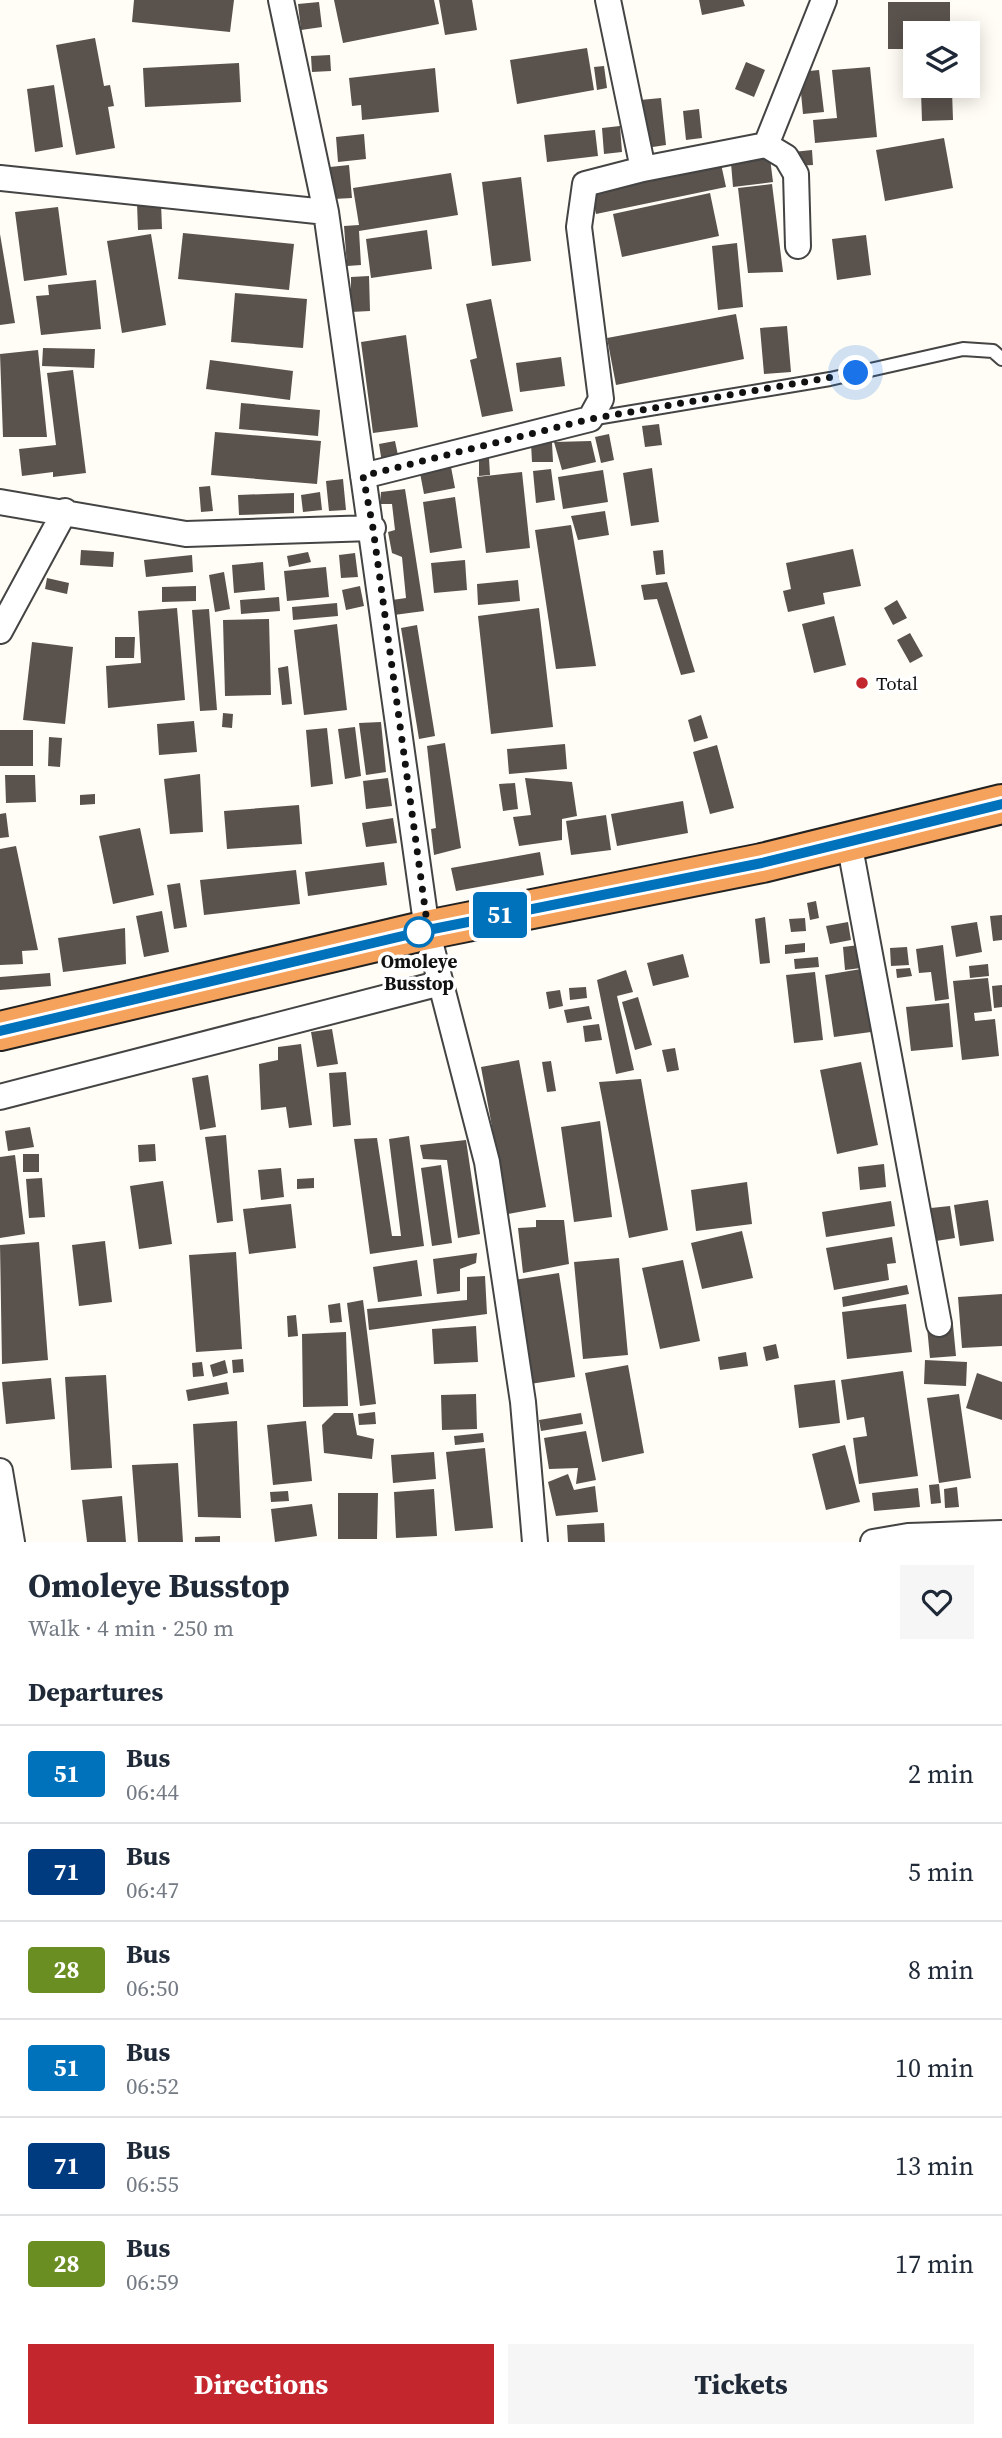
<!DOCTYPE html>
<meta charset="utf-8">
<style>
body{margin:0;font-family:"Source Serif 4",serif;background:#f6f6f7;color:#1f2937;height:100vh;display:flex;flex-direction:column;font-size:26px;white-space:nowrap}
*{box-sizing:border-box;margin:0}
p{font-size:23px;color:#747a83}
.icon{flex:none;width:38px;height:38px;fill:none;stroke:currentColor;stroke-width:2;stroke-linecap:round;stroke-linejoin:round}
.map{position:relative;height:1542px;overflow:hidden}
.drawer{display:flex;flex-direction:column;background:#fff;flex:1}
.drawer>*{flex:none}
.badge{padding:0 14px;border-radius:5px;font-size:24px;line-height:46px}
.controls{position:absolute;left:903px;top:21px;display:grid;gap:14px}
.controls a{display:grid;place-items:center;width:77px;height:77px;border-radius:0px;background:#fff;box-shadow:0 4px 18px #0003;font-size:35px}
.you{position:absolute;width:35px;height:35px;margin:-18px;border:5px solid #fff;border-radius:50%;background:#1a73e8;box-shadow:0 0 0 10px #1a73e833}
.map>.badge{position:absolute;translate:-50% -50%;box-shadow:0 0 0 4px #fff}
h2{padding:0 28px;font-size:26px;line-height:63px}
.round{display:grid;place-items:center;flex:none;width:74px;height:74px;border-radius:0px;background:#f6f6f7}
.summary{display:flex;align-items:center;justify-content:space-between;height:119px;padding:0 28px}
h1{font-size:33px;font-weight:700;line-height:52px}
.cta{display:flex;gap:14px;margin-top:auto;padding:14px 28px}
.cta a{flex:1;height:80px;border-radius:0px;background:#c4262e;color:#fff;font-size:28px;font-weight:700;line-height:80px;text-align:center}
.cta a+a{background:#f6f6f7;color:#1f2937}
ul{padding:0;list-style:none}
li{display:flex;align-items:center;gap:21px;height:98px;padding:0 28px;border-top:2px solid #e0e1e3}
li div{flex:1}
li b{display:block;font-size:26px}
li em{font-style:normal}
li .badge{min-width:77px;font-weight:700;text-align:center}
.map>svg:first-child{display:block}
</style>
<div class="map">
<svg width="1002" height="1542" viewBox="0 0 1002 1542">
<rect width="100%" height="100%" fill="#fffdf5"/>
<path fill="#5a524d" d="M 134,0 L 234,0 L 230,32 L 132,22 Z
M 334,0 L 434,0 L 439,24 L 343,43 Z
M 439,0 L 472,0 L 477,30 L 445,35 Z
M 699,0 L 743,0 L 745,6 L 702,15 Z
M 319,2 L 322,27 L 301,30 L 298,4 Z
M 888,2 L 950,2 L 950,33 L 915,33 L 915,49 L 888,49 Z
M 95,38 L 104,86 L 110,85 L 114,106 L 108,107 L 115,148 L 76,155 L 56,45 Z
M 587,48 L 594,90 L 517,104 L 510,60 Z
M 330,55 L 331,71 L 312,72 L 311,56 Z
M 746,62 L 765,70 L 754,97 L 735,89 Z
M 239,63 L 241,102 L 145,107 L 143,68 Z
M 604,66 L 607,88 L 597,90 L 594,67 Z
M 870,67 L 877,137 L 815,143 L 813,120 L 837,118 L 832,70 Z
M 435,68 L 439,112 L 362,120 L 361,105 L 352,106 L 349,78 Z
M 819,70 L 824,112 L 803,114 L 799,72 Z
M 54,85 L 63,147 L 35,152 L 27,89 Z
M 952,91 L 953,120 L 922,121 L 921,92 Z
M 661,98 L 666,145 L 646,148 L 640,100 Z
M 699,109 L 702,138 L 686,140 L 683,111 Z
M 620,126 L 622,152 L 604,154 L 602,128 Z
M 595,130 L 598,156 L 547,162 L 544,135 Z
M 364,134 L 366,159 L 338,162 L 336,137 Z
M 944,138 L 953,188 L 885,201 L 876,150 Z
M 812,150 L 813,165 L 794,166 L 793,152 Z
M 770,158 L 773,182 L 733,187 L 731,163 Z
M 721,164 L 726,187 L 596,214 L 591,191 Z
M 349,165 L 352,198 L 333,199 L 330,167 Z
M 451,173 L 458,215 L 359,231 L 361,265 L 347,266 L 344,226 L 359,225 L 353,188 Z
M 521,177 L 531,261 L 492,266 L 482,182 Z
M 772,184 L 783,272 L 748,273 L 738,188 Z
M 710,193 L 719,236 L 622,257 L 613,214 Z
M 161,202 L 162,229 L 138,230 L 137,203 Z
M 58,207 L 67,275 L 24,281 L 15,212 Z
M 427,230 L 432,269 L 371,278 L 366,239 Z
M 183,233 L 294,244 L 289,290 L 178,279 Z
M 0,234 L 15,323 L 0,325 Z
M 151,234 L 166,325 L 122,333 L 107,241 Z
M 866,235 L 871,275 L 837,280 L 832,239 Z
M 737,243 L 743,307 L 718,310 L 712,246 Z
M 369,276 L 370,311 L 351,312 L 351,277 Z
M 96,280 L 101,329 L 41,335 L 36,296 L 49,295 L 48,285 Z
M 235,293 L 307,299 L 303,348 L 231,342 Z
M 491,299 L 513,411 L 482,417 L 470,360 L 477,358 L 466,304 Z
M 736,314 L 744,359 L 616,385 L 607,338 Z
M 787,326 L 791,372 L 764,374 L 760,328 Z
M 406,335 L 418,427 L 373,433 L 361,342 Z
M 43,348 L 95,349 L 94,368 L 42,366 Z
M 38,350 L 47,437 L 3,437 L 0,354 Z
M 561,357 L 565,386 L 520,392 L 516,363 Z
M 210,360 L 293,371 L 290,400 L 206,389 Z
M 73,370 L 86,473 L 53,477 L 53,472 L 22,476 L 19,449 L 56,445 L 47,373 Z
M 241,403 L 320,410 L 318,436 L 239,429 Z
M 659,424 L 662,445 L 645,447 L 642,426 Z
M 215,432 L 321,441 L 317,484 L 211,475 Z
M 609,434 L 614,460 L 601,463 L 595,437 Z
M 395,441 L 399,460 L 382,463 L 379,444 Z
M 591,441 L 596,462 L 562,470 L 554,442 Z
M 531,443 L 552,443 L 553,462 L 532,462 Z
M 479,458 L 489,458 L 490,475 L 479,476 Z
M 451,467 L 455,488 L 424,494 L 420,473 Z
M 652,468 L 659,522 L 631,526 L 623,473 Z
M 551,469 L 555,500 L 536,503 L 533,471 Z
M 603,470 L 608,502 L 563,509 L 558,477 Z
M 522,472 L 530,548 L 486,553 L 477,477 Z
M 343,479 L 346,510 L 329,511 L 326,481 Z
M 210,486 L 213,511 L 201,512 L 199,487 Z
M 405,489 L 424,611 L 394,615 L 392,600 L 406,598 L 402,557 L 392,553 L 388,532 L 395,530 L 392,504 L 380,504 L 381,492 Z
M 320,492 L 322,510 L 303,512 L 301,495 Z
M 294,493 L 294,513 L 239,515 L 238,495 Z
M 455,497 L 462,548 L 430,553 L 423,502 Z
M 605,511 L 609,535 L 578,540 L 571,516 Z
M 571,525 L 596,666 L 556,669 L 535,530 Z
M 853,549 L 861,586 L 823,593 L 825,604 L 788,612 L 783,591 L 791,589 L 786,563 Z
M 81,550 L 114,552 L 113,567 L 80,565 Z
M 663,550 L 665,574 L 656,575 L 653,551 Z
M 308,552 L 311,562 L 289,567 L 287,556 Z
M 355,553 L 358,577 L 341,578 L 339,555 Z
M 192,555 L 193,572 L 146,577 L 144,560 Z
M 465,560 L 467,590 L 434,593 L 431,563 Z
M 263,562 L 265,590 L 234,593 L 232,565 Z
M 326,567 L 329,597 L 287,601 L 284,571 Z
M 224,572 L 230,609 L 215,612 L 209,575 Z
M 47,578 L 69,583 L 67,594 L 45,589 Z
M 518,580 L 520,601 L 478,605 L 477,584 Z
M 667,582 L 695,672 L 681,675 L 657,599 L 644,600 L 641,585 Z
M 196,586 L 196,601 L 162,602 L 162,587 Z
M 360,586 L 364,606 L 346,610 L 342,590 Z
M 279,597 L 280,611 L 241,614 L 240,600 Z
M 897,600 L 907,618 L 893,625 L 884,608 Z
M 337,603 L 338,616 L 293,620 L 292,607 Z
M 177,608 L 185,700 L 108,708 L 106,666 L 141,663 L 138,611 Z
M 539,608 L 553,727 L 491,734 L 478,616 Z
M 209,609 L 217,710 L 200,711 L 192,610 Z
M 834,616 L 846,665 L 814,673 L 802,624 Z
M 269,619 L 271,695 L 225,696 L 223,620 Z
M 337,624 L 347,710 L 304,715 L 294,630 Z
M 417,625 L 435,736 L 419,739 L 401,628 Z
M 910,633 L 923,656 L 910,663 L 897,640 Z
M 115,637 L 135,637 L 134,658 L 115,658 Z
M 32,642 L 73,647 L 65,724 L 23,720 Z
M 288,666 L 292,704 L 282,705 L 278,668 Z
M 223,713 L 233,714 L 232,728 L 222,727 Z
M 701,715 L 708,738 L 694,742 L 688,720 Z
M 194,721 L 197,752 L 159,755 L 157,724 Z
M 381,722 L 386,772 L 366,775 L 359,723 Z
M 355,727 L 361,776 L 345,779 L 338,729 Z
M 327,728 L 333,784 L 311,787 L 306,730 Z
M 0,730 L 33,730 L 33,766 L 0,766 Z
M 49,737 L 62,738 L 60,767 L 48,766 Z
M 445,743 L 461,848 L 434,855 L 431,829 L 436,828 L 427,746 Z
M 565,744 L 567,769 L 509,774 L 507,749 Z
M 717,745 L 734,808 L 710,814 L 693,752 Z
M 200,774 L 203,832 L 170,834 L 164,779 Z
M 5,775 L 35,775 L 36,802 L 6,803 Z
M 388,778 L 392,806 L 366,809 L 363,781 Z
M 525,778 L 572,782 L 577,816 L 562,819 L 562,840 L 519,846 L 513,817 L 531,815 Z
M 515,783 L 518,809 L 503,811 L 499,784 Z
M 95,794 L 95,804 L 80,805 L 80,795 Z
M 683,801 L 688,833 L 617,846 L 611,814 Z
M 299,805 L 302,844 L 227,849 L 224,811 Z
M 6,813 L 9,837 L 0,838 L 0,814 Z
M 606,815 L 611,850 L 571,855 L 566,821 Z
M 393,818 L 397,843 L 366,847 L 362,823 Z
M 140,828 L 154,895 L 113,904 L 99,836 Z
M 16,846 L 38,950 L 22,951 L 23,964 L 0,965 L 0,849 Z
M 540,852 L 544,875 L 456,891 L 451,868 Z
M 384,862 L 387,885 L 308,896 L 305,872 Z
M 296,870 L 300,904 L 204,915 L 200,880 Z
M 180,883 L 187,927 L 174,929 L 167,885 Z
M 816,901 L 819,918 L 810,920 L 807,903 Z
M 162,911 L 169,952 L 144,957 L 136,916 Z
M 1002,915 L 1002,940 L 993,941 L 990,916 Z
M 765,917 L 770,963 L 760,964 L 755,919 Z
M 805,918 L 806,931 L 791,932 L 789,919 Z
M 848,922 L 851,940 L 830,944 L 826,926 Z
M 977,922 L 982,952 L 956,957 L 951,926 Z
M 125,928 L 126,964 L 63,972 L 58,938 Z
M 805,943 L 805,952 L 785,954 L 785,945 Z
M 859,945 L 861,968 L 845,970 L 843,947 Z
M 943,945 L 949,999 L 935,1001 L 931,972 L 919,973 L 916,949 Z
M 907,947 L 909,965 L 891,966 L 890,948 Z
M 683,954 L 689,977 L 653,986 L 647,963 Z
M 818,957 L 819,967 L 795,969 L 794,959 Z
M 988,964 L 989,976 L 970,978 L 969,966 Z
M 910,968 L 912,976 L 897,978 L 896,969 Z
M 861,969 L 871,1032 L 834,1037 L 825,975 Z
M 626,970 L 633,992 L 617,996 L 634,1070 L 616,1074 L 597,980 Z
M 815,972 L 823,1040 L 794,1043 L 786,975 Z
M 50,973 L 51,986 L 0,990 L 0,977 Z
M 988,978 L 992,1011 L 974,1013 L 975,1021 L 995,1019 L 999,1056 L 962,1060 L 953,981 Z
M 1002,985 L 1002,1007 L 994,1008 L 992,986 Z
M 586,987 L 587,998 L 570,1000 L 569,988 Z
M 560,990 L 563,1006 L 549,1009 L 546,992 Z
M 638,997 L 652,1045 L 635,1050 L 622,1002 Z
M 949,1003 L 953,1047 L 911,1051 L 906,1007 Z
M 589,1006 L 592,1019 L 567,1023 L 564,1010 Z
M 599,1024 L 602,1040 L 585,1042 L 583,1026 Z
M 332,1029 L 338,1064 L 317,1067 L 311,1032 Z
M 301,1044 L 312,1125 L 289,1128 L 286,1107 L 261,1110 L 259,1064 L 278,1060 L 278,1047 Z
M 675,1048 L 679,1070 L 667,1072 L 662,1050 Z
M 519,1060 L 546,1207 L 508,1214 L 481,1067 Z
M 551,1061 L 556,1091 L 547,1092 L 542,1062 Z
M 861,1062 L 878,1145 L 837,1154 L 820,1070 Z
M 346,1072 L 351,1125 L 333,1127 L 329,1073 Z
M 208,1075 L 216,1127 L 200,1130 L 192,1078 Z
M 641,1079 L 668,1230 L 629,1238 L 599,1082 Z
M 600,1121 L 612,1217 L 574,1222 L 561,1127 Z
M 30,1127 L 34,1147 L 8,1151 L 5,1131 Z
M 226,1135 L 233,1221 L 217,1223 L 205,1137 Z
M 409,1136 L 424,1246 L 370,1254 L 354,1139 L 377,1138 L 392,1236 L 401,1236 L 389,1139 Z
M 466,1140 L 480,1234 L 458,1238 L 447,1160 L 423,1159 L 420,1145 Z
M 155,1144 L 156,1161 L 139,1162 L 138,1145 Z
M 23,1154 L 39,1154 L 39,1172 L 23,1172 Z
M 15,1155 L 25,1234 L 0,1238 L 0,1157 Z
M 884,1164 L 886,1187 L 860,1190 L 858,1167 Z
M 441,1165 L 452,1243 L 432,1246 L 421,1168 Z
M 281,1168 L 284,1197 L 261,1200 L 258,1170 Z
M 42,1178 L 45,1217 L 29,1218 L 26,1179 Z
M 314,1178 L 314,1188 L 297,1189 L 297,1179 Z
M 163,1181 L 172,1244 L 139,1249 L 130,1186 Z
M 747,1182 L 752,1224 L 696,1231 L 691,1190 Z
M 988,1200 L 994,1241 L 960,1246 L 954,1205 Z
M 891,1201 L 895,1226 L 826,1237 L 822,1212 Z
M 291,1204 L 296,1248 L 249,1254 L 243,1209 Z
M 950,1206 L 955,1238 L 936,1241 L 931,1208 Z
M 536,1220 L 564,1220 L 569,1264 L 523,1273 L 518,1228 L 536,1227 Z
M 742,1231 L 753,1278 L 702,1289 L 691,1243 Z
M 892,1237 L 896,1263 L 887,1264 L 889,1280 L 834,1290 L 826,1248 Z
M 105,1241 L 112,1302 L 79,1306 L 72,1245 Z
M 39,1242 L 48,1360 L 2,1364 L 0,1245 Z
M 236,1252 L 242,1349 L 196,1352 L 189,1255 Z
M 477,1253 L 476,1263 L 460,1269 L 460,1291 L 437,1294 L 433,1259 Z
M 619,1258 L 628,1355 L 583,1359 L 574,1262 Z
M 417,1260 L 422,1296 L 378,1302 L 373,1267 Z
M 683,1260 L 700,1341 L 660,1349 L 642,1268 Z
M 559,1273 L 575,1377 L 530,1384 L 514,1280 Z
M 485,1276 L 487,1314 L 369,1330 L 367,1309 L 467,1300 L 467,1277 Z
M 907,1285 L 909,1294 L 843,1307 L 842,1297 Z
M 1002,1294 L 1002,1346 L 962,1348 L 958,1297 Z
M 363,1300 L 376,1404 L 360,1406 L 347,1303 Z
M 340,1303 L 342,1322 L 330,1323 L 328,1305 Z
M 906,1304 L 912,1352 L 847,1359 L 842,1312 Z
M 296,1315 L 298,1336 L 288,1337 L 287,1316 Z
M 953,1325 L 956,1356 L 930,1358 L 927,1327 Z
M 476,1326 L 478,1362 L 434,1364 L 432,1329 Z
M 346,1332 L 348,1406 L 303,1407 L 302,1334 Z
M 776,1344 L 779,1358 L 766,1361 L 763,1347 Z
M 746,1352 L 748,1366 L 720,1370 L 718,1357 Z
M 243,1359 L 244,1372 L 233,1373 L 232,1360 Z
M 225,1360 L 228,1373 L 213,1377 L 210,1365 Z
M 925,1360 L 967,1362 L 966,1386 L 924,1384 Z
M 202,1362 L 204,1376 L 193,1377 L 192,1363 Z
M 628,1365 L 644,1453 L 602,1462 L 585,1373 Z
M 903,1371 L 918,1476 L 859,1484 L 853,1438 L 867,1436 L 864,1417 L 847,1420 L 841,1380 Z
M 977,1373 L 1002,1382 L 1002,1420 L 966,1408 Z
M 106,1375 L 112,1468 L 71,1470 L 65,1377 Z
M 51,1378 L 55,1419 L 6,1424 L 2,1382 Z
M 835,1380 L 840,1423 L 799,1428 L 794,1385 Z
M 227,1382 L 229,1394 L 188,1401 L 186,1390 Z
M 476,1394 L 477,1429 L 442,1430 L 441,1395 Z
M 959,1394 L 971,1478 L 939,1483 L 927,1398 Z
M 375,1412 L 376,1424 L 359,1425 L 358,1414 Z
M 334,1413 L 353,1413 L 357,1435 L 374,1439 L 372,1459 L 324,1453 L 322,1425 Z
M 581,1413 L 583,1424 L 541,1431 L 539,1420 Z
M 237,1421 L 241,1518 L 198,1517 L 193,1424 Z
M 306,1421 L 312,1481 L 273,1485 L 267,1425 Z
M 586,1431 L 596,1480 L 576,1484 L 578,1468 L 549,1469 L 544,1438 Z
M 483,1433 L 484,1442 L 455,1445 L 454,1436 Z
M 845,1445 L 860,1502 L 826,1510 L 812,1454 Z
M 485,1448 L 493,1528 L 455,1531 L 446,1452 Z
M 434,1452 L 436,1479 L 393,1483 L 391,1455 Z
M 178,1463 L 183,1542 L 138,1542 L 132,1465 Z
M 568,1474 L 574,1490 L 595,1486 L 598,1512 L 556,1516 L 548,1482 Z
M 939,1484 L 941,1503 L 931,1504 L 929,1485 Z
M 957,1487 L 959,1507 L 945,1508 L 944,1489 Z
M 918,1488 L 920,1507 L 874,1511 L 872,1493 Z
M 434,1489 L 437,1536 L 396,1538 L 394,1492 Z
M 288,1491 L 289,1501 L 271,1502 L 270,1492 Z
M 338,1493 L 378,1493 L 377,1539 L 338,1539 Z
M 122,1496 L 126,1542 L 87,1542 L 82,1500 Z
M 312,1504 L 317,1536 L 275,1542 L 271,1509 Z
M 604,1523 L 605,1542 L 568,1542 L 567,1525 Z
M 220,1536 L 220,1542 L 195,1542 L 195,1537 Z"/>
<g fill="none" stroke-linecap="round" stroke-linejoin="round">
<g stroke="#444" stroke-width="16">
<path id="lane" d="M 590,419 L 830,379 L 963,349 L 993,351 L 1002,359"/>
</g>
<g stroke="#444" stroke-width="28">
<path id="street" d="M 281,0 L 326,212 L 427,930 L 487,1162 L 523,1402 L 535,1542
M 608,0 L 643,169
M 766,145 L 824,0
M 0,178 L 326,212
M 363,476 L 590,419 L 601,399 L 579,227 L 585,184 L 643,169 L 766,145 L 786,157 L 796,174 L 798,246
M 0,502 L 186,534 L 373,528
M 0,631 L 65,511
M 849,842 L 939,1324
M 0,1097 L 441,983
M 0,1471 L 12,1542
M 873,1542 L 908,1536 L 1002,1533"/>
</g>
<g stroke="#222" stroke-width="42">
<path id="highway" d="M 0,1031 L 427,930 L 762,863 L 1002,804"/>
</g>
<use href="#lane" stroke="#fff" stroke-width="12"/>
<use href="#street" stroke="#fff" stroke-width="24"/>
<use href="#highway" stroke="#f5a25d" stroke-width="38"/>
</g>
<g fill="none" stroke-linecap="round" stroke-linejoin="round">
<g stroke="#fff" stroke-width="16">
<path id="line" d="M 0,1031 L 428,930 L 762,863 L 1002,804"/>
</g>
<use href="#line" stroke="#0072bc" stroke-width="10"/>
<path stroke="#111" stroke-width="7" stroke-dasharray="0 12.6" d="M 419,932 L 428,930 L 373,528 L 363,476 L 590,419 L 856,373"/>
</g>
<circle fill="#c4262e" stroke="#fff" stroke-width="2.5" cx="862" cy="683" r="7"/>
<circle fill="#fff" stroke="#0072bc" stroke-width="3.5" cx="419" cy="932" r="14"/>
<g text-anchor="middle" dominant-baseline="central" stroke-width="7" stroke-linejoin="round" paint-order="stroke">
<g font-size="19" fill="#111" stroke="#fff" text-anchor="start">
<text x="876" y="683">Total</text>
</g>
<g font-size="19" font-weight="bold" fill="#111" stroke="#fff">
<text x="419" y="961">Omoleye<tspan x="419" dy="22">Busstop</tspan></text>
</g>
</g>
</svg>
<div class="controls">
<a><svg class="icon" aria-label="layers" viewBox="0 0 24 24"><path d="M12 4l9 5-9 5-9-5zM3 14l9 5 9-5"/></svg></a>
</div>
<div class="you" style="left:856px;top:373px"></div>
<b class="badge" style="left:500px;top:915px;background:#0072bc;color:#fff">51</b>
</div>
<section class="drawer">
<div class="summary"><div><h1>Omoleye Busstop</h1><p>Walk · 4 min · 250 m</p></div><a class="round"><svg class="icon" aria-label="heart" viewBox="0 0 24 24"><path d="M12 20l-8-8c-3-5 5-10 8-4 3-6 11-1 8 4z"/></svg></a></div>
<h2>Departures</h2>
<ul>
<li><span class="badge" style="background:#0072bc;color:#fff">51</span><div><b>Bus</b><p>06:44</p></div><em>2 min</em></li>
<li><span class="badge" style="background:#003b80;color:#fff">71</span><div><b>Bus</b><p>06:47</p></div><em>5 min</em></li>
<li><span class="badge" style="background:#6b8e23;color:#fff">28</span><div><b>Bus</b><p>06:50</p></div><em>8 min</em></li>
<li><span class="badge" style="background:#0072bc;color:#fff">51</span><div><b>Bus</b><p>06:52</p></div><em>10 min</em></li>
<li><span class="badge" style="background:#003b80;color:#fff">71</span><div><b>Bus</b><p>06:55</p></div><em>13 min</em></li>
<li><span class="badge" style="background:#6b8e23;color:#fff">28</span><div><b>Bus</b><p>06:59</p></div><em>17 min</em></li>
</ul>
<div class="cta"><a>Directions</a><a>Tickets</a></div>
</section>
